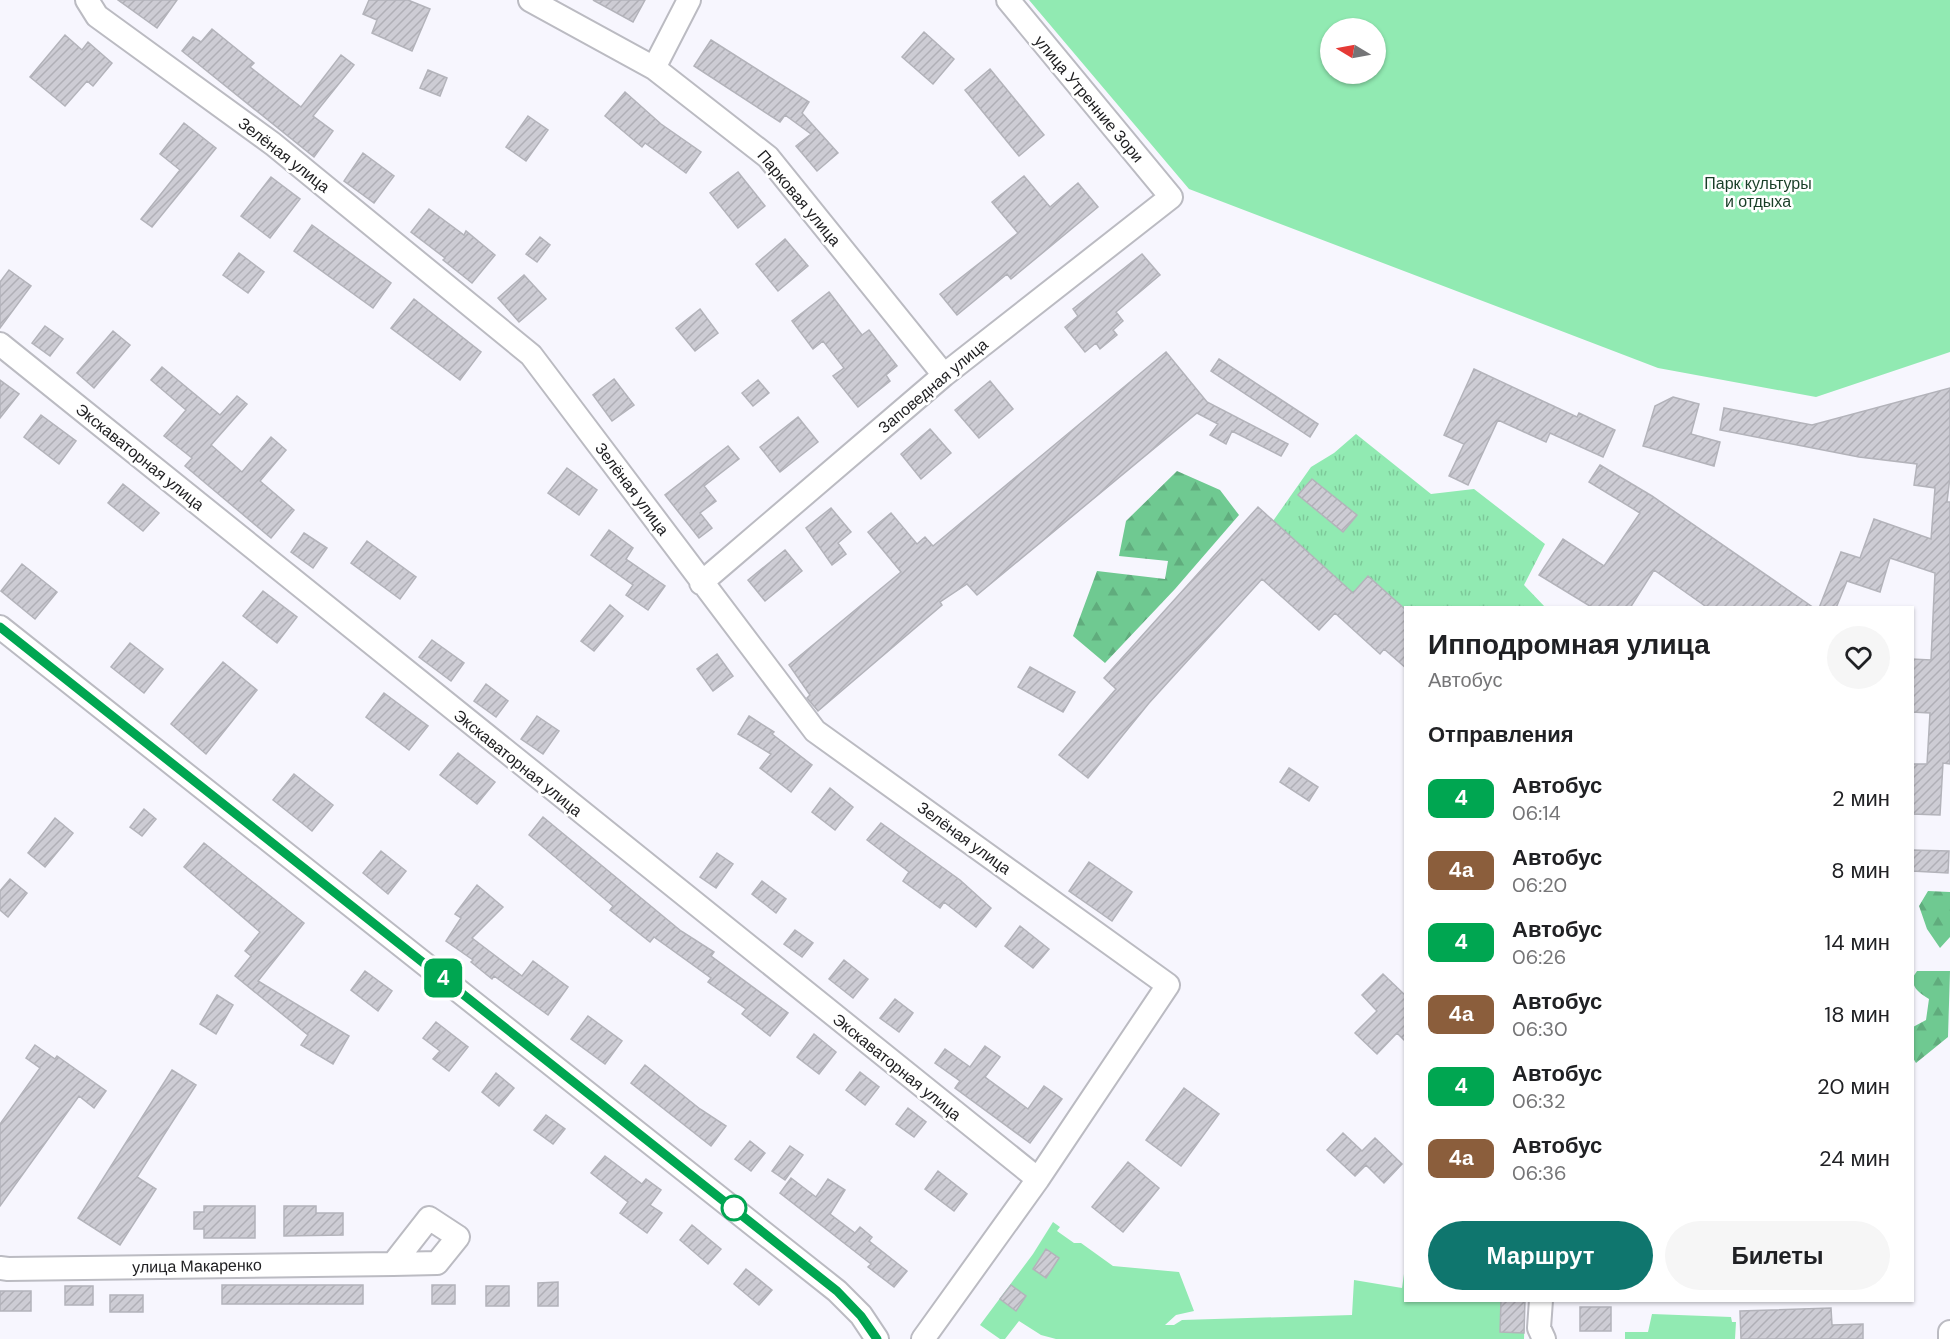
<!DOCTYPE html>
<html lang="ru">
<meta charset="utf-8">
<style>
body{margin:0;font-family:"DM Sans",sans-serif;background:#f6f6f6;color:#202124;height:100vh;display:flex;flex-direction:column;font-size:22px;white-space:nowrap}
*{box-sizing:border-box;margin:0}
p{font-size:20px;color:#757577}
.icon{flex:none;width:33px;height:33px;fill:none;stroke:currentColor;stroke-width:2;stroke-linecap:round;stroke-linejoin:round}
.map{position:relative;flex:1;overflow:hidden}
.details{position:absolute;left:1404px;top:606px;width:510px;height:696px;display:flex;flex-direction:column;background:#fff;border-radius:0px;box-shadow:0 2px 4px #0004}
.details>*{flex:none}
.badge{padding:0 12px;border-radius:9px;font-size:21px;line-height:39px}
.needle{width:39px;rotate:280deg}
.buttons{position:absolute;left:1320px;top:18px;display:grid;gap:12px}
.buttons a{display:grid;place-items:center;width:66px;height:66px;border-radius:50%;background:#fff;box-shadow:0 2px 4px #0004;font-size:30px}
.map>.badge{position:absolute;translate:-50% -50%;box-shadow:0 0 0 3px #fff}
h2{padding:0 24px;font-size:22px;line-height:54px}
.round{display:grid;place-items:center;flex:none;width:63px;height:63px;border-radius:32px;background:#f6f6f6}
.overview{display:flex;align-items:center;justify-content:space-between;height:102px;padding:0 24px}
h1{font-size:28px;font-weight:700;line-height:45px}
.primary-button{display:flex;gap:12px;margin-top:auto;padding:12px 24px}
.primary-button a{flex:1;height:69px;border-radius:36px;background:#0f766e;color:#fff;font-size:24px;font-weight:700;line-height:69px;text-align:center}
.primary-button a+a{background:#f6f6f6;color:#202124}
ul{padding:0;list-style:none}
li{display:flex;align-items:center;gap:18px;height:72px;padding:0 24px}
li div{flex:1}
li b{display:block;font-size:22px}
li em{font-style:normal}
li .badge{min-width:66px;font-weight:700;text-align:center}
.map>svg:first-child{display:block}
</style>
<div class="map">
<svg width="1950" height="1339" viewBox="0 0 1950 1339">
<defs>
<pattern id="grass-tufts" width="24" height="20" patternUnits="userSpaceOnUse" patternTransform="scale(1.5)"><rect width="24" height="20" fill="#91eab2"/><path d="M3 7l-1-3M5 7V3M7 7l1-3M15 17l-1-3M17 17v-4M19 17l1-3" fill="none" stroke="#7dc899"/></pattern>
<pattern id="forest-firs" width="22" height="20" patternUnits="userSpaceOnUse" patternTransform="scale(1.5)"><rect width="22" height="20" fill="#6fc991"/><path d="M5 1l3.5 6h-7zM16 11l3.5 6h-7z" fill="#60ac7d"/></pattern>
<pattern id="building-hatch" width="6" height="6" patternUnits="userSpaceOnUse" patternTransform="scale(1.5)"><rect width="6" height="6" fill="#cdccd4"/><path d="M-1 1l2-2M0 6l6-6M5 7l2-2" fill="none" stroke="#b0afb6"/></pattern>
</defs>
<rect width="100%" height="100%" fill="#f7f6fe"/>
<path fill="url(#grass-tufts)" d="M 1356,434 L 1431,494 L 1474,489 L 1545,544 L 1524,585 L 1545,607 L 1406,608 L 1405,610 L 1368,576 L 1353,593 L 1273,521 L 1311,467 L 1334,453 Z"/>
<path fill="url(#forest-firs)" d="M 1177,471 L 1220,490 L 1239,515 L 1175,589 L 1105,663 L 1073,636 L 1097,571 L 1165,579 L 1168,561 L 1119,556 L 1126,521 Z
M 1928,891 L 1950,892 L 1950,937 L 1940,948 L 1927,929 L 1919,906 Z
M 1917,971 L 1950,971 L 1948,1037 L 1916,1063 L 1913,1058 L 1913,1027 L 1926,1020 L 1929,999 C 1920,993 1912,989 1913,977 Z"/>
<path fill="#91eab2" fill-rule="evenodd" d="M 1029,0 L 1950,0 L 1950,352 L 1816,397 L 1658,368 L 1189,189 ZM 1376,28 L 1376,74 L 1330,74 L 1330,28 Z
M 1053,1222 L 1060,1227 L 1057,1231 L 1074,1243 L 1081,1243 L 1113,1266 L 1179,1272 L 1194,1311 L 1176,1315 L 1165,1325 L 1174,1325 L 1182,1320 L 1352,1315 L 1354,1280 L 1402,1288 L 1404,1274 L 1406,1300 L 1525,1301 L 1524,1339 L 1056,1339 L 1041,1335 L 1019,1321 L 1005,1339 L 1000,1339 L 980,1325 L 1033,1254 Z
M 1652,1314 L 1731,1317 L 1732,1322 L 1736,1322 L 1735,1339 L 1625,1339 L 1625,1332 L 1648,1332 Z"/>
<path fill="url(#building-hatch)" stroke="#b3b3ba" stroke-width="1.5" d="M 118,0 L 177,0 L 157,28 Z
M 369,0 L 408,0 L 430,9 L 412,51 L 372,33 L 377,20 L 363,14 Z
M 593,0 L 645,0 L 633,22 Z
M 212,29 L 254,63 L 250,67 L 301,107 L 341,55 L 354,65 L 313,116 L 333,131 L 314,157 L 182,51 L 193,37 L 201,42 Z
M 924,32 L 954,59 L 933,84 L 902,57 Z
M 65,35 L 82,50 L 88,42 L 112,63 L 93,86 L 87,81 L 65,106 L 30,77 Z
M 711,40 L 809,102 L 802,113 L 838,153 L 817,171 L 796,146 L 811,134 L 785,115 L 780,122 L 694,66 Z
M 990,69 L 1044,135 L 1019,156 L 965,90 Z
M 428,70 L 447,78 L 440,96 L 420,88 Z
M 625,92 L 661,124 L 701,152 L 686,173 L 645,143 L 642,147 L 605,116 Z
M 528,116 L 548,130 L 526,161 L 506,147 Z
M 184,123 L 216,148 L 152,227 L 141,219 L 180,170 L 160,154 Z
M 363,153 L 394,176 L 374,203 L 344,181 Z
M 738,172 L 765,206 L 738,228 L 710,193 Z
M 1024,176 L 1050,207 L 1078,183 L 1098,207 L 1011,279 L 1007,274 L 957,315 L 940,294 L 1018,233 L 992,202 Z
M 271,177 L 300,199 L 270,238 L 241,216 Z
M 429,209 L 464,235 L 466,231 L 495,255 L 472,283 L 443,260 L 445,258 L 411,232 Z
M 312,225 L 391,283 L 373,308 L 294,251 Z
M 540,237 L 550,245 L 537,262 L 526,254 Z
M 785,239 L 808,266 L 778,291 L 756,264 Z
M 239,253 L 264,272 L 248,293 L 223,275 Z
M 1142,254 L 1160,275 L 1116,312 L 1123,321 L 1113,330 L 1117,335 L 1100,349 L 1096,343 L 1085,352 L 1065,327 L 1078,316 L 1073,309 Z
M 9,270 L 31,286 L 0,328 L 0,282 Z
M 524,275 L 546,299 L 519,322 L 498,298 Z
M 829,292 L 862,335 L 869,330 L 897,366 L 886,375 L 890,381 L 858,407 L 833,376 L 844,368 L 823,341 L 813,349 L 792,321 Z
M 414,299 L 481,352 L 460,380 L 391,328 Z
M 700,309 L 718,333 L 695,351 L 676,328 Z
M 45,326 L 63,339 L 50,356 L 32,343 Z
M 113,331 L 130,345 L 94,388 L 77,373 Z
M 1166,352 L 1207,402 L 1288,444 L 1281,456 L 1232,431 L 1226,444 L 1210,435 L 1218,424 L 1197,413 L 977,595 L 967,584 L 940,602 L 942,605 L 818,711 L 807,698 L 810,695 L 789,665 L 901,572 L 868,532 L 891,513 L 917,544 L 925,537 L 933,546 Z
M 1219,359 L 1318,424 L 1310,437 L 1211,371 Z
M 162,367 L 220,415 L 237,396 L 247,404 L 211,445 L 242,472 L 271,437 L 286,450 L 260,481 L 294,510 L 271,538 L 185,466 L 192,458 L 164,436 L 186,410 L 151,380 Z
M 1474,369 L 1577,417 L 1579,413 L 1615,430 L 1603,457 L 1550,433 L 1546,442 L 1498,420 L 1468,485 L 1449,476 L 1464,444 L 1444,435 Z
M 614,379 L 634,405 L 612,421 L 593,395 Z
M 0,380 L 19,394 L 0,418 Z
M 758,380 L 769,393 L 753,406 L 742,393 Z
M 990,381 L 1013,409 L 979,438 L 955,410 Z
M 1950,388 L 1950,477 L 1947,502 L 1950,502 L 1950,764 L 1943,763 L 1940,815 L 1912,814 L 1912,764 L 1927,764 L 1930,713 L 1912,712 L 1912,659 L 1931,660 L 1935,573 L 1890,558 L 1880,592 L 1847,581 L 1836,608 L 1819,608 L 1841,552 L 1860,558 L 1874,519 L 1931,539 L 1935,488 L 1914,485 L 1917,464 L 1859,457 L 1720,430 L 1724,408 L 1812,425 Z
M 1673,397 L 1699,404 L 1691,434 L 1720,442 L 1714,466 L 1643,446 L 1655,406 Z
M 41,415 L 76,441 L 59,464 L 24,437 Z
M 798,417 L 818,442 L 780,472 L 760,447 Z
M 930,429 L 951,453 L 921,479 L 901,454 Z
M 728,446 L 739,459 L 704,486 L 716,501 L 700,513 L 712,528 L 699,538 L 665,495 Z
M 1600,465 L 1652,496 L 1814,608 L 1708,608 L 1654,570 L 1630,608 L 1593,608 L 1539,575 L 1563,539 L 1604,566 L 1640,513 L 1589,482 Z
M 567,468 L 597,490 L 579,515 L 548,493 Z
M 1312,479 L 1357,515 L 1343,532 L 1298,495 Z
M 123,484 L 159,513 L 143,531 L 108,503 Z
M 1258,507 L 1353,593 L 1368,576 L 1406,610 L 1406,668 L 1384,649 L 1380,654 L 1335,613 L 1319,630 L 1262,579 L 1149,703 L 1088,778 L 1059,755 L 1116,689 L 1104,678 Z
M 831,508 L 851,532 L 838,543 L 846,554 L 832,565 L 806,528 Z
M 609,530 L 633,548 L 626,559 L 665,586 L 648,610 L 626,595 L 633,585 L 591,555 Z
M 304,533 L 327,548 L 313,568 L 291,552 Z
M 367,541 L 416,577 L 400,599 L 351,563 Z
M 785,550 L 802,571 L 765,601 L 748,580 Z
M 22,564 L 57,592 L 35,619 L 1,591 Z
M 263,591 L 297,617 L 277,643 L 243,616 Z
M 610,605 L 623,616 L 594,651 L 581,641 Z
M 432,640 L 464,663 L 451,681 L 419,657 Z
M 130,643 L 163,669 L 144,693 L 111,667 Z
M 717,654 L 733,676 L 713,691 L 697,669 Z
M 223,662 L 257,690 L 206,754 L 171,724 Z
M 1030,667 L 1075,692 L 1063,712 L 1018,687 Z
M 486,684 L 508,701 L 496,717 L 474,701 Z
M 384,693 L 428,726 L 409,750 L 366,717 Z
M 537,716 L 559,731 L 543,754 L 521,739 Z
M 749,716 L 774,732 L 772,734 L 812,765 L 791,792 L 760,768 L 771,754 L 738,734 Z
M 458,753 L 495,782 L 477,804 L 440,775 Z
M 1289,768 L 1318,787 L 1309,801 L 1280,782 Z
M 294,774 L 333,805 L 312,831 L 273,800 Z
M 830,788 L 853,807 L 835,830 L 812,812 Z
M 144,809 L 156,819 L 142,836 L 130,827 Z
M 543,817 L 681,931 L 714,952 L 711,956 L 788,1013 L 770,1036 L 742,1014 L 746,1009 L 708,982 L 711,978 L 654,937 L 650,942 L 610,910 L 613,906 L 529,835 Z
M 55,818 L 73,833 L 45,867 L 28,853 Z
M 881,823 L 960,880 L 991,908 L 976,927 L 944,902 L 940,908 L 903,881 L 909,872 L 867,840 Z
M 204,843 L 304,923 L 258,981 L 349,1036 L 333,1064 L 301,1045 L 308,1035 L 235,976 L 251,956 L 245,951 L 260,932 L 184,867 Z
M 1912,850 L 1949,851 L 1948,873 L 1912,871 Z
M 381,851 L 406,871 L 388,894 L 363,873 Z
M 717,853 L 733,864 L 716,888 L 700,877 Z
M 1089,862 L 1132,892 L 1112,921 L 1069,891 Z
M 10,879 L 27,893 L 8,917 L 0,910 L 0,891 Z
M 762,881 L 786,899 L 776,913 L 752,894 Z
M 477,885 L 503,907 L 472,938 L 522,976 L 533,961 L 568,987 L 548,1015 L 494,976 L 492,979 L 471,962 L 473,960 L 446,941 L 461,918 L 455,914 Z
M 1020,926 L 1049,949 L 1033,968 L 1005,946 Z
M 795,930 L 813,943 L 802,957 L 784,944 Z
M 844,960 L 868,979 L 853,998 L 829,979 Z
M 365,971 L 392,991 L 378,1011 L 351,990 Z
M 1383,974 L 1406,996 L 1406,1042 L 1397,1033 L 1377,1054 L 1355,1033 L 1377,1011 L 1362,995 Z
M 217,995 L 233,1005 L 216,1034 L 200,1024 Z
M 895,999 L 913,1013 L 899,1032 L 880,1018 Z
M 588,1016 L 622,1041 L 605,1064 L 571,1039 Z
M 436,1022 L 468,1047 L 449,1071 L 433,1059 L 440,1051 L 423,1038 Z
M 814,1034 L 836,1052 L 819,1074 L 797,1057 Z
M 35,1045 L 55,1059 L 57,1056 L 106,1091 L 94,1108 L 79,1096 L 0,1206 L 0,1124 L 40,1068 L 26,1058 Z
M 985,1046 L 1000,1057 L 985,1077 L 1028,1109 L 1044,1086 L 1062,1099 L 1030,1143 L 955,1088 L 960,1081 L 935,1063 L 945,1049 L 970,1067 Z
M 645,1065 L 700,1109 L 726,1126 L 711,1146 L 631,1083 Z
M 172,1070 L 196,1085 L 137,1177 L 156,1189 L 120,1245 L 78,1218 Z
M 860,1072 L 879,1087 L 865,1105 L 846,1090 Z
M 496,1073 L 514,1088 L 499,1106 L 482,1092 Z
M 1184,1088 L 1219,1114 L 1181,1166 L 1146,1140 Z
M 908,1108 L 926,1122 L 914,1137 L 896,1124 Z
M 546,1115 L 565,1129 L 553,1144 L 534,1130 Z
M 1343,1133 L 1362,1151 L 1375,1138 L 1402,1164 L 1384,1183 L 1366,1165 L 1355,1176 L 1327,1150 Z
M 750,1141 L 765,1153 L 751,1171 L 735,1159 Z
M 790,1146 L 803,1155 L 785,1180 L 772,1171 Z
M 605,1156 L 642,1184 L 646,1179 L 661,1190 L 650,1205 L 662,1213 L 647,1233 L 620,1213 L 628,1202 L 591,1173 Z
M 1128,1162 L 1159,1188 L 1123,1232 L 1092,1207 Z
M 938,1171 L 967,1194 L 954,1211 L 925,1189 Z
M 791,1178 L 816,1197 L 828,1179 L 845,1190 L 830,1214 L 855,1233 L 860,1227 L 872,1237 L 869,1241 L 907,1271 L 894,1287 L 868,1267 L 871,1264 L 780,1193 Z
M 204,1206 L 255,1206 L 255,1238 L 204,1238 L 204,1229 L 194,1229 L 194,1212 L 204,1212 Z
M 284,1206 L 316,1206 L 316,1213 L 343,1213 L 343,1235 L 284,1236 Z
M 692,1225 L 721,1249 L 708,1264 L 680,1240 Z
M 1046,1249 L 1059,1258 L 1046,1278 L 1033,1269 Z
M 746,1269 L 772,1290 L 759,1305 L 734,1284 Z
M 558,1282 L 558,1306 L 538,1306 L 538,1283 Z
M 222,1285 L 363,1285 L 363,1304 L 222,1304 Z
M 432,1285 L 455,1285 L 455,1304 L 432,1304 Z
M 1011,1285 L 1026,1296 L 1016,1311 L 1000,1299 Z
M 65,1286 L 93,1286 L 93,1305 L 65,1305 Z
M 486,1286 L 509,1286 L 509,1306 L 486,1306 Z
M 0,1291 L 31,1291 L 31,1311 L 0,1311 Z
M 110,1295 L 143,1295 L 143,1312 L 110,1312 Z
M 1501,1300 L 1525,1300 L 1524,1333 L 1500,1332 Z
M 1580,1307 L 1611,1307 L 1611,1331 L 1580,1331 Z
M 1831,1308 L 1832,1325 L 1863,1324 L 1863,1339 L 1741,1339 L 1740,1311 Z"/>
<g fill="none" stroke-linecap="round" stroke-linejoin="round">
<g stroke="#bbbbc2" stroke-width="26">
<path id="minor" d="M 87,0 L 97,16 L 273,144 L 531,355 L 815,731 L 1168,985 L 1038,1179 L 923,1339
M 530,0 L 654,68 L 768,157 L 944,375
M 654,68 L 689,0
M 0,344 L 1038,1179
M 701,583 L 944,375 L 1171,197 L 1008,0
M 0,627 L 837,1291 L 861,1315 L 877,1339
M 0,1268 L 8,1269 L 393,1264 L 437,1263 L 458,1237 L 429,1218 L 393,1264
M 1541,1300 L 1539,1328 L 1544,1339
M 1950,1339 L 1950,1332"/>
</g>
<use href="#minor" stroke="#fff" stroke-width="22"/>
</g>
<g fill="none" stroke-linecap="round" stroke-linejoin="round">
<g stroke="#fff" stroke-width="14">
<path id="line" d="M 0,627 L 837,1291 L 861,1316 L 877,1339"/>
</g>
<use href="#line" stroke="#00a651" stroke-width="9"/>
</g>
<circle fill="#fff" stroke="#00a651" stroke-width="3" cx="734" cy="1208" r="12"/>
<g text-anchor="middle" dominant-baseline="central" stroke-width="5" stroke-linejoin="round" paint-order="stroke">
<g font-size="16" fill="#212123" stroke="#fff">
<text transform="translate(1089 99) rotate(50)">улица Утренние Зори</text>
<text transform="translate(284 155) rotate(38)">Зелёная улица</text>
<text transform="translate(799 198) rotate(50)">Парковая улица</text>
<text transform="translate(933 386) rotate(-40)">Заповедная улица</text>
<text transform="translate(140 457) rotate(39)">Экскаваторная улица</text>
<text transform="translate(632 489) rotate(53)">Зелёная улица</text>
<text transform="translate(518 763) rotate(39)">Экскаваторная улица</text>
<text transform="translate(964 838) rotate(36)">Зелёная улица</text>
<text transform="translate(897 1067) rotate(39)">Экскаваторная улица</text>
<text transform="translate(197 1266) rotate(-1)">улица Макаренко</text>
</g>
<g font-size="16" fill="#183e27" stroke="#fff">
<text x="1758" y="183">Парк культуры<tspan x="1758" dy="18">и отдыха</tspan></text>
</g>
</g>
</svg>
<div class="buttons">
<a><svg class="needle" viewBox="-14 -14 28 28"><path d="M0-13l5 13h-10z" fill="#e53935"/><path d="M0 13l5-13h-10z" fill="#757577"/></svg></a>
</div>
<b class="badge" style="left:443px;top:978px;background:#00a651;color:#fff">4</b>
<section class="details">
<div class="overview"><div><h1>Ипподромная улица</h1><p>Автобус</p></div><a class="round"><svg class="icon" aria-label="heart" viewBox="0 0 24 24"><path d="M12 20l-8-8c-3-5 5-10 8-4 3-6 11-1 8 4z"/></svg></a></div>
<h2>Отправления</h2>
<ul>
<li><span class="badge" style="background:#00a651;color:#fff">4</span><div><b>Автобус</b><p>06:14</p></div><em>2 мин</em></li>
<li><span class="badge" style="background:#8b5e3c;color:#fff">4а</span><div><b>Автобус</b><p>06:20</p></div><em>8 мин</em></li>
<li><span class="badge" style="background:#00a651;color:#fff">4</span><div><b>Автобус</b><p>06:26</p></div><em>14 мин</em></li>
<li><span class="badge" style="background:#8b5e3c;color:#fff">4а</span><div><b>Автобус</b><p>06:30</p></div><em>18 мин</em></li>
<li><span class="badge" style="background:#00a651;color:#fff">4</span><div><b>Автобус</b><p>06:32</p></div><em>20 мин</em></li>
<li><span class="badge" style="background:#8b5e3c;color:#fff">4а</span><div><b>Автобус</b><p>06:36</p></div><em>24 мин</em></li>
</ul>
<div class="primary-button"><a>Маршрут</a><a>Билеты</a></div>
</section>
</div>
